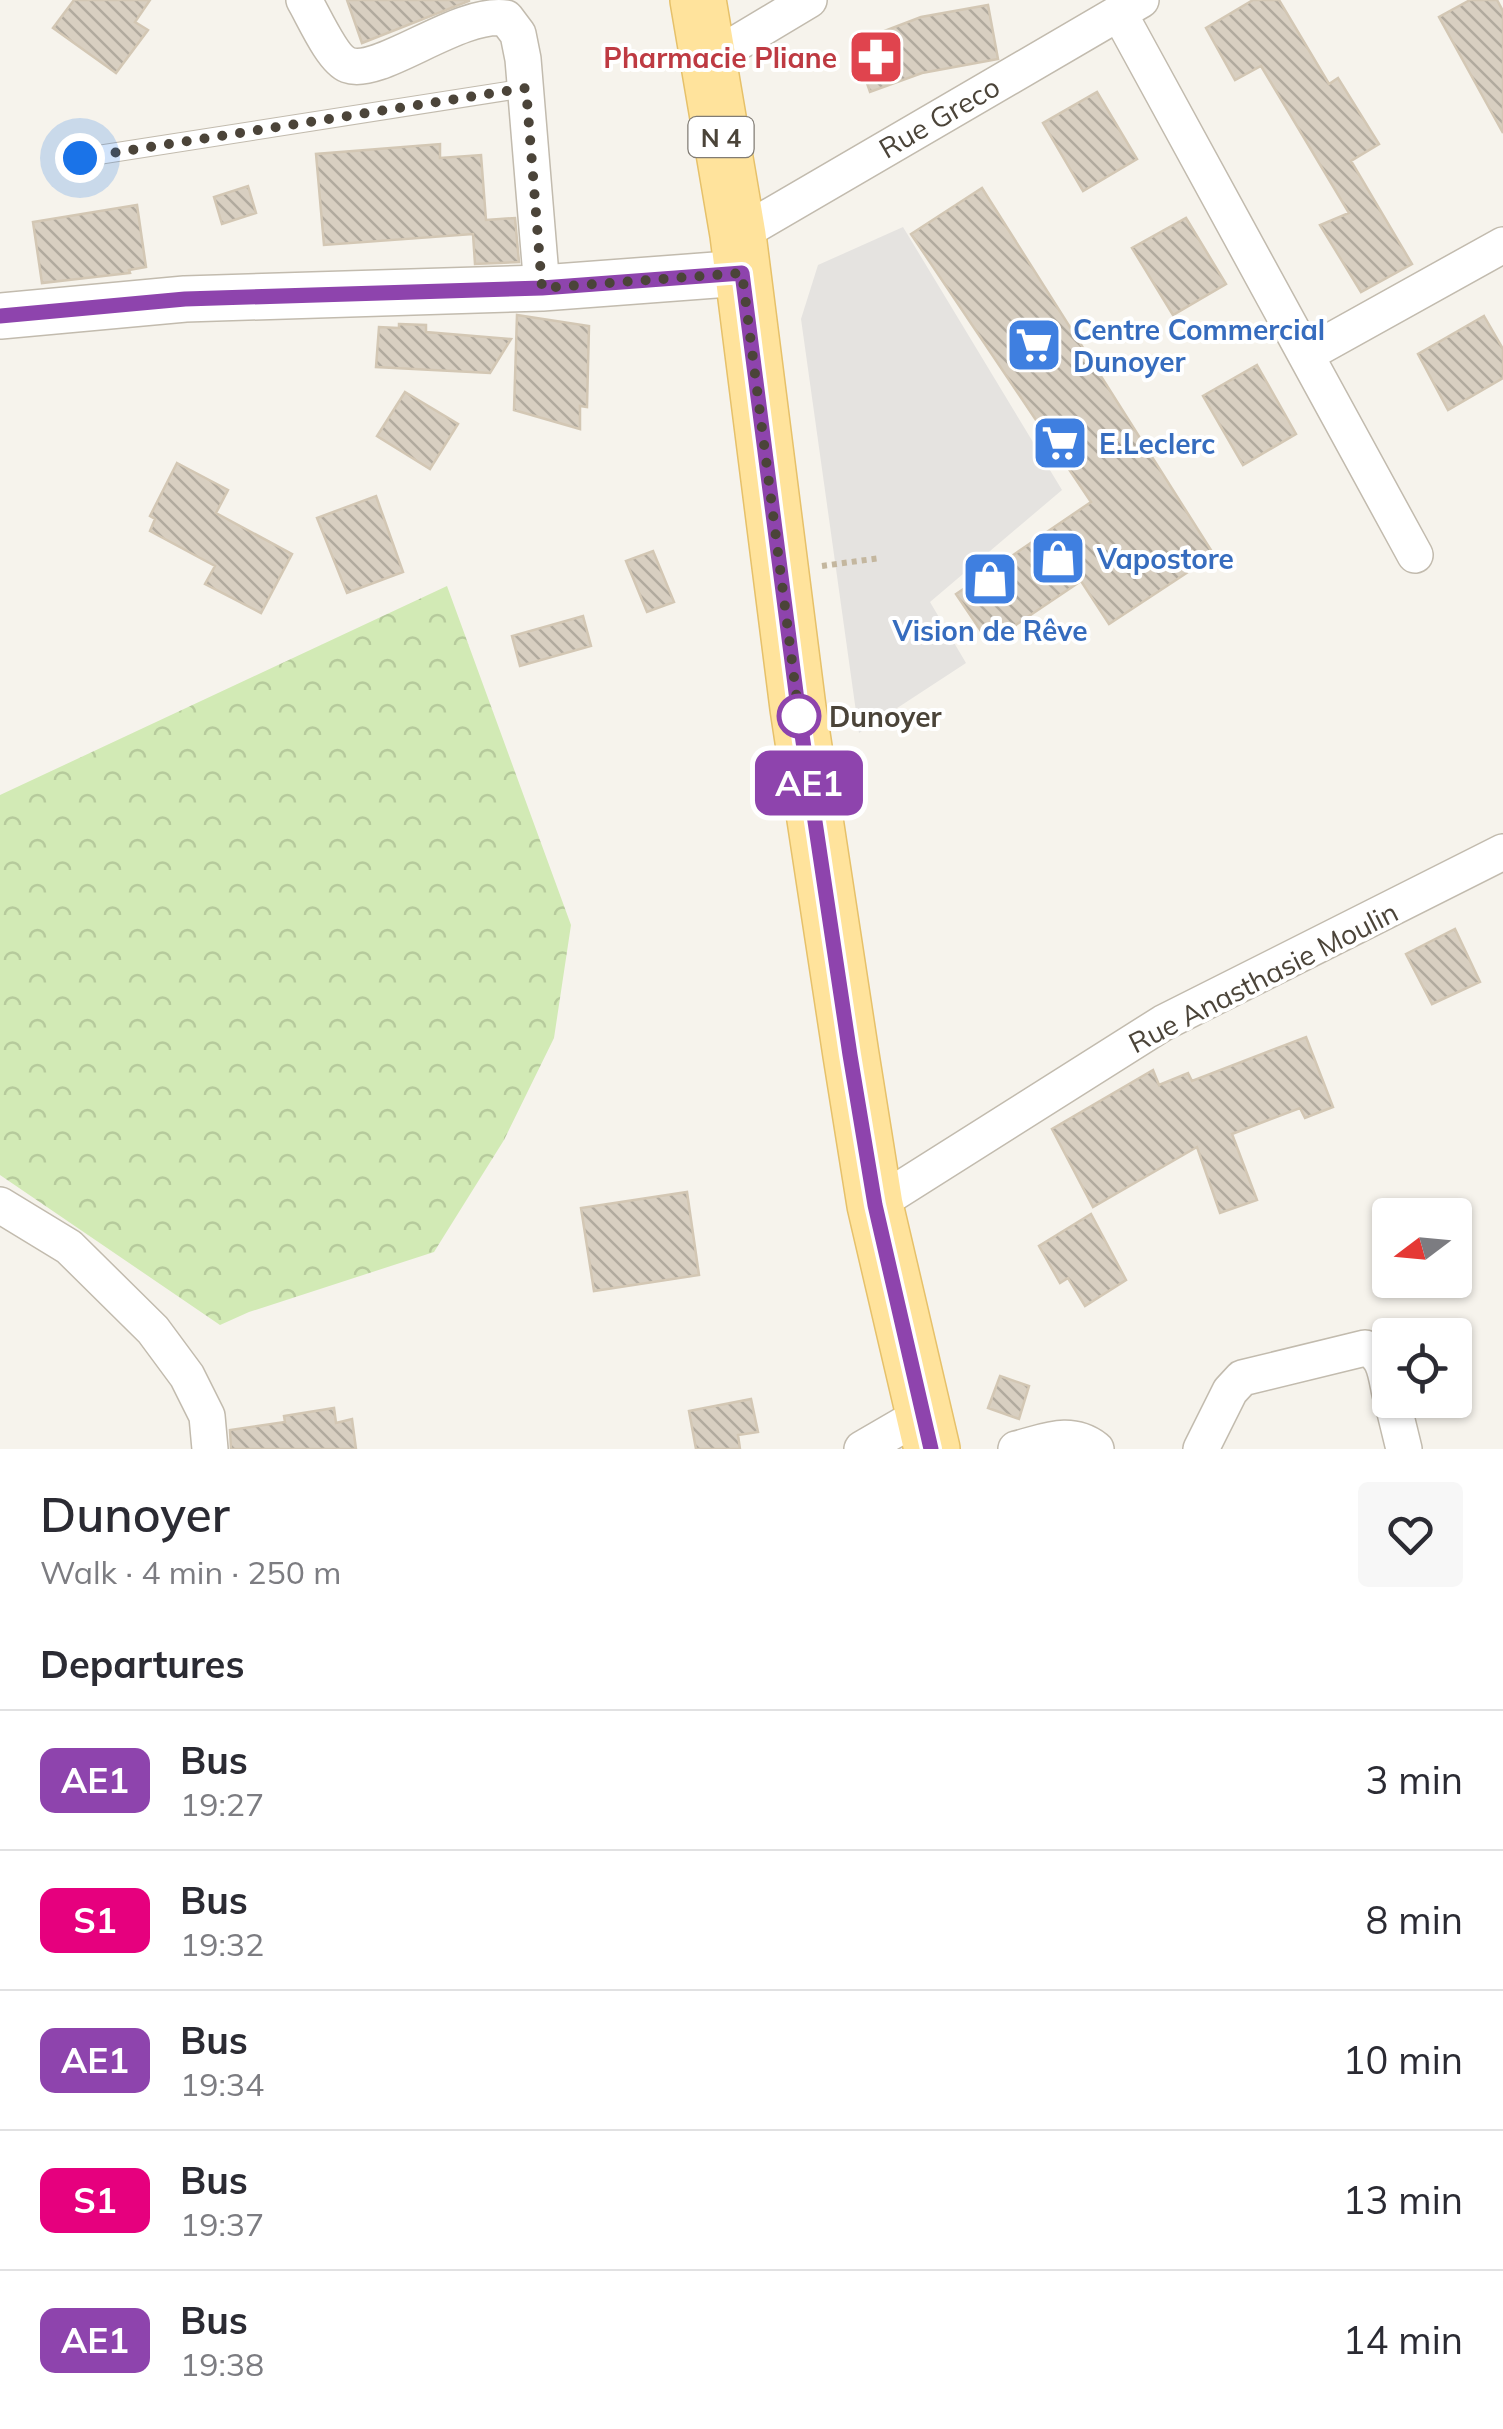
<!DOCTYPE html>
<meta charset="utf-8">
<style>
body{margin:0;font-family:Mulish,sans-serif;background:#f7f7f7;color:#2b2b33;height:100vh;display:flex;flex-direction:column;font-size:38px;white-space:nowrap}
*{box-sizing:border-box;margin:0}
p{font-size:32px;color:#7c7c81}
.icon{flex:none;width:55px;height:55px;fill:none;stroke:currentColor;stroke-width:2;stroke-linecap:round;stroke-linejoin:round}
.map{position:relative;height:1449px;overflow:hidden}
.side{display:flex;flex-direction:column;background:#fff;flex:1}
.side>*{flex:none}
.badge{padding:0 20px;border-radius:15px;font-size:35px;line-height:65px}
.needle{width:65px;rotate:254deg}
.fabs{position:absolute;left:1372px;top:1198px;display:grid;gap:20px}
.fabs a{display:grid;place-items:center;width:100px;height:100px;border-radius:10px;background:#fff;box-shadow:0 2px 8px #0004;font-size:50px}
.you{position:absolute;width:50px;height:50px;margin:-25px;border:8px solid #fff;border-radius:50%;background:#1a73e8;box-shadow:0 0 0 15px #1a73e833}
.map>.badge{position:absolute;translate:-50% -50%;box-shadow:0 0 0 5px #fff}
h2{padding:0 40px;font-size:38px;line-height:90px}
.round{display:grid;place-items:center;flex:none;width:105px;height:105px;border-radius:10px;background:#f7f7f7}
.overview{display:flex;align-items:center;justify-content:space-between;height:170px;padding:0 40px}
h1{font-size:48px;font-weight:600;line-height:75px}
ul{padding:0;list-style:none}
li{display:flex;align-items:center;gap:30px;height:140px;padding:0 40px;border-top:2px solid #e1e1e2}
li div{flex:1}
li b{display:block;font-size:38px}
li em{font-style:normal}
li .badge{min-width:110px;font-weight:700;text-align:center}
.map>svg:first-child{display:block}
</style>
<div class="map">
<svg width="1503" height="1449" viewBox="0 0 1503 1449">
<defs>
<pattern id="forest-crowns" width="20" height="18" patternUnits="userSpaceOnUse" patternTransform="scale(2.5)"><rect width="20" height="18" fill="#d2eab5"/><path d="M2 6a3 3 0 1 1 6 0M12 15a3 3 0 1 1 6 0" fill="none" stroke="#b6ca9c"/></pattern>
<pattern id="building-back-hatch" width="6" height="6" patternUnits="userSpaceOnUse" patternTransform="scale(2.5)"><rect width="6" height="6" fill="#d8cfc1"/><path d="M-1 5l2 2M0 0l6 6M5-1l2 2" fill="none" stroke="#b1aa9e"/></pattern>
</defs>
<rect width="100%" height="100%" fill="#f6f3ec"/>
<path fill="url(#forest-crowns)" d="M 447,586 L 571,925 L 554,1038 L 504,1140 L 434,1252 L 249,1312 L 220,1325 L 0,1175 L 0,795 Z"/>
<path fill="#e5e3e0" d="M 903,227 L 1062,490 L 930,602 L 966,663 L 859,733 L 801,319 L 818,265 Z"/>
<path fill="url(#building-back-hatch)" stroke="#d3c7b4" stroke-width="2.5" d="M 74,0 L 150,0 L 135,22 L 148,30 L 116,73 L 53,28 Z
M 347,0 L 469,0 L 469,1 L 362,43 Z
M 1253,0 L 1279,0 L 1329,84 L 1338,78 L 1379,144 L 1351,161 L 1412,264 L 1361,292 L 1320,225 L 1349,213 L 1261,66 L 1235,80 L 1206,28 Z
M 1470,0 L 1497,0 L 1503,11 L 1503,133 L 1439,17 Z
M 988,5 L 998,59 L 922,73 L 870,92 L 853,43 L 921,17 Z
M 1097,92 L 1137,159 L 1083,191 L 1043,123 Z
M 440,144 L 440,158 L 481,155 L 486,220 L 515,218 L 519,262 L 475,264 L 473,234 L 324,245 L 316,154 Z
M 248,186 L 256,213 L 222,224 L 214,197 Z
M 982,188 L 1214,555 L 1109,624 L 1081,581 L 989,643 L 956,594 L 1091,502 L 911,234 Z
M 137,205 L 146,267 L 129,270 L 130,273 L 42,283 L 33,222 Z
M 1186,218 L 1226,284 L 1173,315 L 1132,248 Z
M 517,315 L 589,326 L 587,407 L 580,406 L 580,429 L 514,410 Z
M 1484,316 L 1503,349 L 1503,378 L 1448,410 L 1418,354 Z
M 399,324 L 426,325 L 426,332 L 511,339 L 490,373 L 376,367 L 379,327 L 399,328 Z
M 1257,365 L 1296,434 L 1243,465 L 1203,396 Z
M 405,392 L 458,424 L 430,469 L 377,436 Z
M 177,463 L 228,490 L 216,513 L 292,554 L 261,613 L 205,584 L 215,566 L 150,531 L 155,519 L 150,516 Z
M 376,496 L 403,572 L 347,593 L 317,518 Z
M 653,551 L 674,602 L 647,612 L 626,561 Z
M 583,616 L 591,646 L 520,666 L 512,636 Z
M 1455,929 L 1480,982 L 1432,1004 L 1406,954 Z
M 1306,1037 L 1333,1107 L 1305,1118 L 1300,1108 L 1232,1134 L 1257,1200 L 1220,1213 L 1197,1147 L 1093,1207 L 1052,1129 L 1153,1070 L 1159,1085 L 1188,1073 L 1192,1081 Z
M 687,1192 L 699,1275 L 594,1291 L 581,1208 Z
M 1091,1214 L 1126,1280 L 1085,1306 L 1068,1278 L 1060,1283 L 1039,1246 Z
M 1000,1376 L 1029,1386 L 1019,1419 L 988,1408 Z
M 751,1399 L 758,1432 L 738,1435 L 740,1449 L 696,1449 L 689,1411 Z
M 334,1408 L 336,1423 L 352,1419 L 356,1449 L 231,1449 L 230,1430 L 285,1422 L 284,1416 Z"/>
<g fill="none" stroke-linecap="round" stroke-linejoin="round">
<g stroke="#c2bbae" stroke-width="20">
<path id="service" d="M 79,158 L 526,88"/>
</g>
<g stroke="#c2bbae" stroke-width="38">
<path id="minor" d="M 304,0 C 313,15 332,59 348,65 C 380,77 458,11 506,18 L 518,34 L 523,59 L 542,288
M 1119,13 L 1415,555
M 707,61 L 809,0
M 738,235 L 1141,0
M 1307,354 L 1503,245
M 0,1205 L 69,1247 L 153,1330 L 187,1376 L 207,1416 L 210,1449
M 875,1205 L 1163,1023 L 1503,852
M 1392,1400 L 1404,1449
M 862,1449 L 924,1413
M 1016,1449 C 1045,1442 1070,1429 1096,1449
M 1201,1449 L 1230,1391 L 1242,1378 L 1365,1348 C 1385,1353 1386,1376 1390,1394"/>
</g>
<g stroke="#c2bbae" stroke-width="48">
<path id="tertiary" d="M 0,316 L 185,299 L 542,288 L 742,273"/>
</g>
<g stroke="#e6c16a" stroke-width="58">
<path id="primary" d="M 698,0 L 738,235 L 798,708 L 851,1055 L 875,1205 L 932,1449"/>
</g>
<path stroke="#c4b79f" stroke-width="6" stroke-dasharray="5 5" stroke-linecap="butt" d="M 822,566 L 880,558"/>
<use href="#service" stroke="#fff" stroke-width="18"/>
<use href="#minor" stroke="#fff" stroke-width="35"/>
<use href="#tertiary" stroke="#fff" stroke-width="45"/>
<use href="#primary" stroke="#ffe39c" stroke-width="55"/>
</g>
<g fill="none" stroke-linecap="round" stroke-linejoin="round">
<g stroke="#fff" stroke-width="22">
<path id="line" d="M 0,316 L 185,299 L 542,288 L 742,273 L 798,708 L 850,1055 L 875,1205 L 931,1449"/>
</g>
<use href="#line" stroke="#8e44ad" stroke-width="15"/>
<path stroke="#4b4439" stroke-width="10" stroke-dasharray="0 18" d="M 80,158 L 526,88 L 542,288 L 742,273 L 799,716"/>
</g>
<defs>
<g id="pharmacy-square" transform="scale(2.875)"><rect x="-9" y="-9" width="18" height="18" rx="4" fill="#e0444e" stroke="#fff"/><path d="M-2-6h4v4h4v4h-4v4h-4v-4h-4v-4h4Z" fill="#fff"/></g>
<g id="supermarket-square" transform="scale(2.875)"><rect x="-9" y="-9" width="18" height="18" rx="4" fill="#3f7fe0" stroke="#fff"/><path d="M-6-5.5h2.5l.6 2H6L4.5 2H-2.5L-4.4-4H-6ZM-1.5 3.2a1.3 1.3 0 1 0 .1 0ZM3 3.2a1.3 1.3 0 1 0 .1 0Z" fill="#fff"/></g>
<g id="shop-square" transform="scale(2.875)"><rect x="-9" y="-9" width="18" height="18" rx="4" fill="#3f7fe0" stroke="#fff"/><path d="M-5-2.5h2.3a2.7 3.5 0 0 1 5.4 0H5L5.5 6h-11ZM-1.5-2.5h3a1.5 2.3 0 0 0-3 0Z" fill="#fff"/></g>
</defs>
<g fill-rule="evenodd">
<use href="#pharmacy-square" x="876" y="57"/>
<use href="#supermarket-square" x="1034" y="345"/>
<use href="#supermarket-square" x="1060" y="443"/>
<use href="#shop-square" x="1058" y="558"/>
<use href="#shop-square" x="990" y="579"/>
</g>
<circle fill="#fff" stroke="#8e44ad" stroke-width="5" cx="799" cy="716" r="20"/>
<g text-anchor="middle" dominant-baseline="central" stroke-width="8" stroke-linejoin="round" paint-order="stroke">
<rect fill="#fff" stroke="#817c74" stroke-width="2.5" x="688.5" y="117" width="65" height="40" rx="8"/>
<g font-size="25" font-weight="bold" fill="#4b4439">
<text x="721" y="137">N 4</text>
</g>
<g font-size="28" font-weight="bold" fill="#be3a42" stroke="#fff" text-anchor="end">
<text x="837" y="57">Pharmacie Pliane</text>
</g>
<g font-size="28" fill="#4b4439" stroke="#fff">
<text transform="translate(939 117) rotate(-30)">Rue Greco</text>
<text transform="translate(1263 977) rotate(-27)">Rue Anasthasie Moulin</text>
</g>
<g font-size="28" font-weight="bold" fill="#366cbe" stroke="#fff" text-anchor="start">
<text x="1073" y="329">Centre Commercial<tspan x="1073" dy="32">Dunoyer</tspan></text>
<text x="1099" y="443">E.Leclerc</text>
<text x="1097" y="558">Vapostore</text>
<text x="990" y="630" text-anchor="middle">Vision de Rêve</text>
</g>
<g font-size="28" font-weight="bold" fill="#4b4439" stroke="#fff" text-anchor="start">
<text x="829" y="716">Dunoyer</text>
</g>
</g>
</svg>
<div class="fabs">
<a><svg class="needle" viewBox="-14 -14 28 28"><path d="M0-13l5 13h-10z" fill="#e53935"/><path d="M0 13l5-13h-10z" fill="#7c7c81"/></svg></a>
<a><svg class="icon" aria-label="locate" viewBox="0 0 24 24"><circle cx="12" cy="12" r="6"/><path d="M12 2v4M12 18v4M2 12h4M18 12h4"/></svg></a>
</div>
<div class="you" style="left:80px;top:158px"></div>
<b class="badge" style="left:809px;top:783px;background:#8e44ad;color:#fff">AE1</b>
</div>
<section class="side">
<div class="overview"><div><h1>Dunoyer</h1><p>Walk · 4 min · 250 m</p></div><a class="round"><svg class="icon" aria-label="heart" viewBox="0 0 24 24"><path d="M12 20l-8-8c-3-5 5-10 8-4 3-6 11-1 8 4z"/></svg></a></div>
<h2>Departures</h2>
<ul>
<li><span class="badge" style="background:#8e44ad;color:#fff">AE1</span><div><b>Bus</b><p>19:27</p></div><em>3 min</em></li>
<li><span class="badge" style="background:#e6007e;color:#fff">S1</span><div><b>Bus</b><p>19:32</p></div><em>8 min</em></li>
<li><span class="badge" style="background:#8e44ad;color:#fff">AE1</span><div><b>Bus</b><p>19:34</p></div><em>10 min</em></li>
<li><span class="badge" style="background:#e6007e;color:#fff">S1</span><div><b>Bus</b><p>19:37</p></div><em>13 min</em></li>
<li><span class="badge" style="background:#8e44ad;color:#fff">AE1</span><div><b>Bus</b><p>19:38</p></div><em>14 min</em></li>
</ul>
</section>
